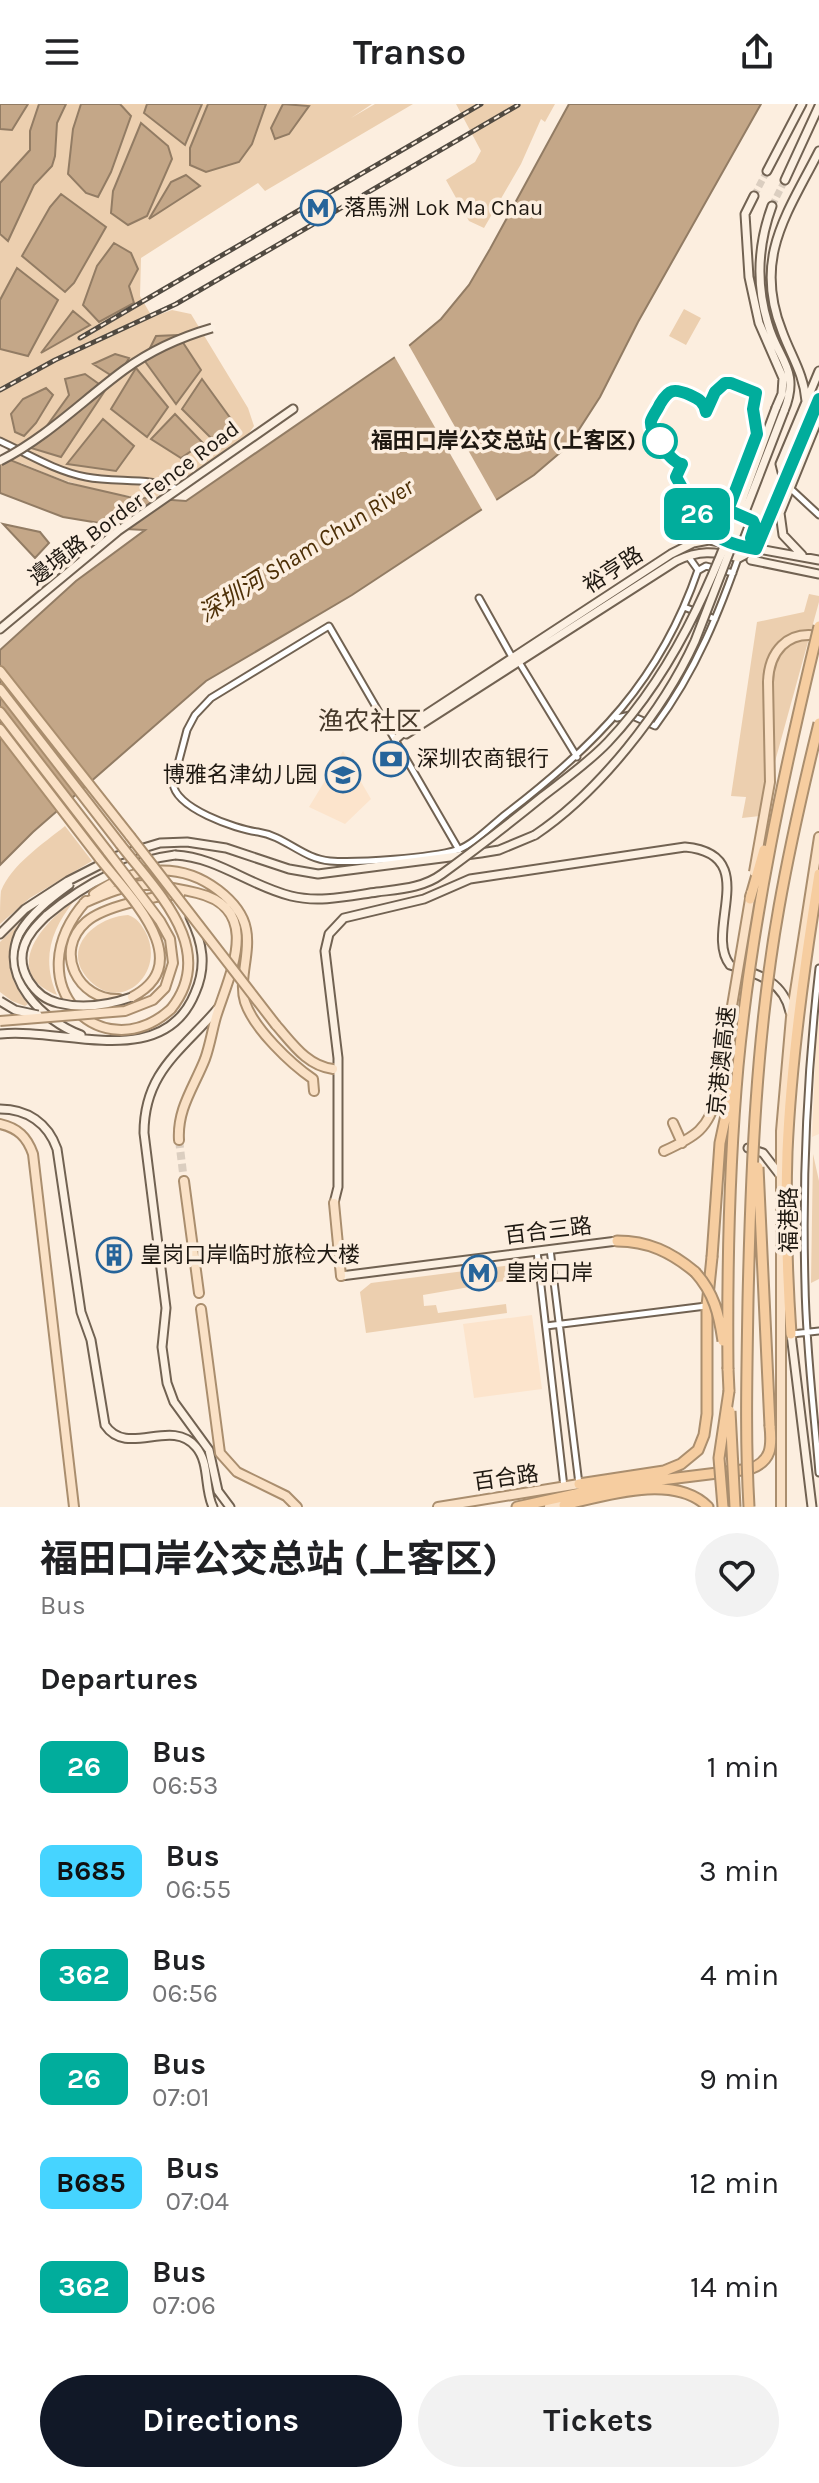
<!DOCTYPE html>
<meta charset="utf-8">
<style>
body{margin:0;font-family:Karla,"Noto Sans SC",sans-serif;background:#f2f2f2;color:#202124;height:100vh;display:flex;flex-direction:column;font-size:30px;white-space:nowrap}
*{box-sizing:border-box;margin:0}
p{font-size:26px;color:#757577}
.icon{flex:none;width:44px;height:44px;fill:none;stroke:currentColor;stroke-width:2;stroke-linecap:round;stroke-linejoin:round}
.map{position:relative;height:1403px;overflow:hidden}
.sheet{display:flex;flex-direction:column;background:#fff;flex:1}
.sheet>*{flex:none}
.badge{padding:0 16px;border-radius:12px;font-size:28px;line-height:52px}
.map>.badge{position:absolute;translate:-50% -50%;box-shadow:0 0 0 4px #fff}
h2{padding:0 40px;font-size:30px;line-height:72px}
.round{display:grid;place-items:center;flex:none;width:84px;height:84px;border-radius:42px;background:#f2f2f2}
.overview{display:flex;align-items:center;justify-content:space-between;height:136px;padding:0 40px}
h1{font-size:38px;font-weight:700;line-height:60px}
.action{display:flex;gap:16px;margin-top:auto;padding:16px 40px}
.action a{flex:1;height:92px;border-radius:48px;background:#111827;color:#fff;font-size:32px;font-weight:700;line-height:92px;text-align:center}
.action a+a{background:#f2f2f2;color:#202124}
ul{padding:0;list-style:none}
li{display:flex;align-items:center;gap:24px;height:104px;padding:0 40px}
li div{flex:1}
li b{display:block;font-size:30px}
li em{font-style:normal}
li .badge{min-width:88px;font-weight:700;text-align:center}
header{display:flex;justify-content:space-between;align-items:center;height:104px;padding:0 40px;background:#fff;font-size:36px;font-weight:700}
.map>svg:first-child{display:block}
</style>
<header><svg class="icon" aria-label="menu" viewBox="0 0 24 24"><path d="M4 6h16M4 12h16M4 18h16"/></svg>Transo<svg class="icon" aria-label="share" viewBox="0 0 24 24"><path d="M12 15V3M7 8l5-5 5 5M5 13v7h14v-7"/></svg></header>
<div class="map">
<svg width="819" height="1403" viewBox="0 0 819 1403">
<rect width="100%" height="100%" fill="#fceedf"/>
<path fill="#fce4cc" d="M 343,647 L 371,695 L 345,720 L 309,703 Z
M 819,913 L 819,1030 L 812,1033 L 816,939 Z
M 532,1211 L 542,1285 L 474,1294 L 463,1220 Z"/>
<path fill="#eccfaf" d="M 0,0 L 372,0 L 351,14 L 375,0 L 413,0 L 265,87 L 258,79 L 141,154 L 140,192 L 151,211 L 155,212 L 172,206 L 191,210 L 248,304 L 254,322 C 244,339 208,365 189,371 C 179,374 168,373 160,379 L 164,386 L 155,395 C 103,390 69,380 21,359 L 19,361 L 9,356 L 7,340 L 18,343 L 0,333 Z
M 456,0 L 555,0 L 545,18 L 541,15 L 521,60 L 484,124 L 469,117 L 446,76 L 475,58 L 481,47 Z
M 684,205 L 701,214 L 686,241 L 669,232 Z
M 809,490 L 819,492 L 819,498 L 760,712 L 742,714 L 746,693 L 731,692 L 757,518 L 804,508 Z
M 65,722 L 92,757 L 30,794 L 0,820 C 0,810 0,796 1,787 C 12,760 43,740 65,722 Z
M 74,797 C 51,826 41,855 57,891 C 0,868 42,819 74,797 Z
M 128,811 C 137,814 140,819 145,827 C 167,867 123,910 90,877 C 59,846 94,813 128,811 Z
M 21,818 C 3,847 6,873 28,900 L 25,902 L 12,897 L 0,888 L 0,838 Z
M 813,1050 L 819,1077 L 819,1175 L 811,1179 Z
M 519,1160 L 527,1165 L 528,1173 L 423,1191 L 424,1202 L 436,1201 L 438,1209 L 506,1200 L 507,1209 L 366,1229 L 360,1188 L 371,1179 Z"/>
<path fill="#c4a788" stroke="#927c64" stroke-width="2" d="M 0,0 L 28,0 L 12,26 L 0,25 Z
M 39,0 L 66,0 L 57,19 L 55,52 L 52,62 L 34,81 L 8,137 L 0,130 L 0,79 L 30,46 L 30,27 Z
M 81,0 L 120,0 L 131,12 L 111,68 L 98,93 L 86,89 L 68,70 L 73,25 Z
M 147,0 L 202,0 L 185,41 L 144,9 Z
M 208,0 L 266,0 L 252,40 L 239,58 L 206,68 L 190,61 L 190,44 Z
M 283,0 L 309,2 L 289,30 L 275,35 L 271,24 Z
M 569,0 L 761,0 L 638,218 L 600,293 L 569,341 L 534,371 L 352,491 L 206,577 L 33,728 L 0,761 L 0,546 L 76,477 L 145,426 L 106,424 L 99,419 L 63,413 L 0,389 L 0,352 L 68,379 L 129,393 L 186,397 L 398,251 L 441,215 L 469,181 L 490,145 Z
M 141,19 L 168,42 L 172,55 L 147,112 L 128,121 L 111,109 L 113,87 Z
M 186,71 L 200,82 L 149,115 L 171,78 Z
M 61,90 L 106,123 L 74,179 L 65,188 L 22,152 L 50,103 Z
M 114,139 L 131,149 L 138,165 L 129,182 L 134,199 L 99,218 L 83,201 L 97,162 Z
M 17,164 L 58,196 L 28,252 L 0,245 L 0,196 Z
M 73,207 L 90,221 L 41,249 Z
M 178,231 L 201,266 L 176,300 L 144,256 L 156,232 Z
M 115,250 L 129,254 L 117,275 L 93,260 Z
M 136,264 L 168,303 L 147,333 L 111,305 Z
M 85,270 L 106,285 L 61,353 L 31,344 L 69,291 L 65,275 Z
M 202,275 L 236,322 L 212,335 L 182,305 Z
M 46,284 L 53,291 L 36,319 L 24,332 L 15,328 L 11,310 L 23,295 Z
M 175,310 L 203,339 L 181,354 L 151,335 Z
M 103,315 L 134,342 L 116,367 L 67,360 Z
M 3,420 L 40,428 L 49,439 L 35,454 Z"/>
<path fill="#fceedf" d="M 407,238 L 498,399 L 484,409 L 393,250 Z"/>
<g fill="none" stroke-linecap="round" stroke-linejoin="round">
<path stroke="#dbcec0" stroke-width="7" stroke-dasharray="7 3.5" stroke-linecap="butt" d="M 754,92 L 767,67
M 772,102 L 785,76"/>
<path stroke="#dbcec0" stroke-width="8" stroke-dasharray="8 4" stroke-linecap="butt" d="M 179,1036 L 184,1077"/>
<g stroke="#716252" stroke-width="9">
<path id="street" d="M 0,337 C 28,350 55,367 86,373 C 116,379 149,373 178,385
M 790,384 L 819,411
M 699,466 L 706,462 L 733,469
M 479,494 L 512,553
M 684,503 L 715,515
M 519,558 L 577,653
M 617,614 L 630,611 L 655,622 C 696,567 720,507 742,443
M 459,746 L 329,522 L 211,594 L 195,611 L 187,626 L 173,679 C 175,704 235,725 258,728 C 285,732 303,755 330,757 C 358,759 430,754 457,746 C 473,741 492,721 506,710 C 596,641 660,577 698,466 L 688,452
M 819,864 C 807,970 802,1074 805,1181 C 806,1243 814,1306 819,1369
M 550,1145 L 579,1380
M 537,1147 L 564,1383
M 546,1222 L 706,1202
M 792,1230 L 819,1227"/>
</g>
<g stroke="#716252" stroke-width="11">
<path id="secondary" d="M 767,67 L 802,0
M 785,76 L 819,2
M 754,92 L 745,110 L 749,173 L 759,219 L 783,274 L 782,290 L 776,304
M 772,102 C 758,140 756,181 768,220 C 778,256 801,266 784,307
M 806,297 C 804,270 791,252 782,227 C 753,154 787,110 819,47
M 784,376 L 780,360 L 819,267
M 802,451 L 783,431 L 780,409 L 819,313
M 751,456 L 819,470
M 752,456 L 819,295
M 0,525 L 118,427 L 293,305
M 406,630 L 676,457 C 699,446 714,447 739,454 L 754,446
M 396,635 L 416,617 L 671,450 L 693,439 L 709,436 L 819,456
M 69,781 C 51,794 30,810 19,830 C 0,875 42,916 81,931
M 46,812 C 83,781 126,757 175,751
M 0,830 L 25,805 L 68,777 L 117,752 L 160,739 L 187,738 L 226,744 L 289,765 L 318,770 L 481,749 L 499,746 L 535,731
M 219,903 C 183,946 144,967 144,1029 L 166,1204 L 162,1243 L 167,1279 L 174,1298 L 209,1346 L 218,1387 L 230,1403
M 0,930 C 63,923 163,968 195,889 C 207,862 203,839 190,813
M 0,1005 C 27,1005 48,1019 57,1045 L 81,1208 L 91,1236 L 105,1321 C 127,1354 171,1313 196,1343 C 210,1359 204,1385 213,1403
M 748,1044 L 763,1049 L 780,1071
M 334,1099 L 338,1083 L 338,954 L 325,847 L 329,830 L 344,814 L 424,795 L 470,775 L 685,743 C 763,750 703,827 730,861 C 757,870 783,876 790,908
M 341,1172 L 617,1137
M 791,1230 L 812,1403"/>
</g>
<g stroke="#aa8e6e" stroke-width="12">
<path id="primary" d="M 0,567 L 130,732
M 768,578 C 769,548 787,526 819,532
M 0,585 L 120,740
M 0,608 L 108,748
M 0,625 L 100,755
M 94,790 C 132,763 179,756 218,786 C 231,796 243,809 246,825 C 251,849 238,876 245,898 C 254,925 291,960 313,975 L 314,987
M 86,797 C 13,879 102,967 171,905
M 84,799 C 134,777 144,777 197,789 C 264,805 229,871 216,913 C 212,927 210,941 205,955 C 194,983 177,1005 179,1036
M 119,895 C 78,897 53,847 86,818 C 104,802 155,792 180,790
M 276,921 C 292,939 307,962 333,965
M 673,1019 L 682,1039
M 0,1020 C 18,1024 27,1033 33,1050 L 74,1403
M 664,1047 C 695,1033 709,1025 717,991
M 184,1077 L 199,1189
M 334,1099 L 341,1172
M 201,1205 L 220,1349 L 237,1368 L 286,1392 L 297,1403
M 438,1403 L 579,1380
M 549,1403 L 564,1401
M 781,1403 L 781,1027 L 791,913 L 819,733"/>
</g>
<g stroke="#aa8e6e" stroke-width="13">
<path id="highway" d="M 617,1137 C 648,1137 671,1148 695,1168
M 791,1230 C 787,1170 785,1109 787,1048 C 791,955 804,862 819,770
M 728,1265 L 729,1287
M 579,1380 L 664,1367 L 681,1360 L 698,1346 L 704,1331 L 707,1310 L 707,1202 L 712,1153
M 564,1401 C 606,1391 675,1369 708,1403
M 517,1403 L 612,1382 L 750,1365 C 772,1357 772,1342 770,1322"/>
</g>
<use href="#street" stroke="#fff" stroke-width="5"/>
<use href="#secondary" stroke="#fcf0e2" stroke-width="7"/>
<use href="#primary" stroke="#fae1c6" stroke-width="8"/>
<use href="#highway" stroke="#f6cda0" stroke-width="9"/>
<g stroke="#514a41" stroke-width="5">
<path id="rail" d="M 80,234 L 481,0
M 0,286 L 55,256 L 176,200 L 518,1"/>
</g>
<use href="#rail" stroke="#fceedf" stroke-width="2" stroke-dasharray="6" stroke-linecap="butt"/>
<g stroke="#716252" stroke-width="11" stroke-linecap="butt">
<path id="secondary-bridge" d="M 0,357 C 47,333 82,297 124,266 C 150,247 181,233 212,224
M 535,731 C 599,688 663,607 695,537 L 784,307
M 175,751 C 217,753 250,782 291,792 C 319,799 349,792 377,788 C 400,785 423,784 442,770 C 476,745 510,719 543,692 C 565,675 589,658 608,638 C 696,545 732,420 776,304
M 46,812 C 37,821 28,830 24,842 C 16,866 34,893 58,899 C 82,905 109,901 132,893
M 0,897 L 15,906 L 38,911"/>
</g>
<g stroke="#aa8e6e" stroke-width="12" stroke-linecap="butt">
<path id="primary-bridge" d="M 130,732 L 276,921
M 120,740 C 156,787 219,845 171,905
M 100,755 C 128,791 199,858 132,893
M 754,768 L 770,678 L 768,578
M 0,917 L 125,907 L 153,896 L 165,884 L 173,859 L 170,835 L 160,817 L 108,748
M 717,991 L 751,789"/>
</g>
<g stroke="#aa8e6e" stroke-width="13" stroke-linecap="butt">
<path id="highway-bridge" d="M 750,795 L 764,746
M 758,1063 L 770,1322
M 712,1153 L 720,1039 L 732,983
M 695,1168 C 714,1189 719,1210 723,1237
M 728,1265 C 727,1164 729,1063 738,962 C 752,814 784,667 819,522
M 730,1307 L 735,1403
M 723,1403 L 719,1354 L 729,1287
M 749,1403 C 745,1334 747,1265 748,1196 C 751,1065 756,932 779,803 C 790,741 804,680 819,619"/>
</g>
<use href="#secondary-bridge" stroke="#fcf0e2" stroke-width="7"/>
<use href="#primary-bridge" stroke="#fae1c6" stroke-width="8"/>
<use href="#highway-bridge" stroke="#f6cda0" stroke-width="9"/>
</g>
<g fill="none" stroke-linecap="round" stroke-linejoin="round">
<g stroke="#fff" stroke-width="18">
<path id="line" d="M 751,434 L 755,422 L 753,417 L 728,406 L 757,330 L 753,305 L 756,289 L 731,279 L 725,279 L 715,288 L 706,308 C 704,298 699,295 690,291 C 674,284 669,285 660,300 C 658,305 653,311 651,317 C 649,328 671,359 682,360 L 676,373 C 701,416 701,436 756,445 L 819,295"/>
</g>
<use href="#line" stroke="#01ad9c" stroke-width="12"/>
</g>
<defs>
<g id="metro-ring" transform="scale(1.8)"><circle r="9.5" fill="#fceedf" stroke="#26649a" stroke-width="1.5"/><path d="M-5.5 5V-5H-3L0 0L3-5H5.5V5H3V-.5L0 4L-3-.5V5Z" fill="#26649a"/></g>
<g id="bank-ring" transform="scale(1.8)"><circle r="9.5" fill="#fceedf" stroke="#26649a" stroke-width="1.5"/><path d="M-6-4H6V4H-6ZM0-2.3a2.3 2.3 0 1 0 0 4.6a2.3 2.3 0 1 0 0-4.6Z" fill="#26649a"/></g>
<g id="school-ring" transform="scale(1.8)"><circle r="9.5" fill="#fceedf" stroke="#26649a" stroke-width="1.5"/><path d="M0-5L7-2L0 1L-7-2ZM-4 1L0 2.5L4 1V4Q0 6-4 4Z" fill="#26649a"/></g>
<g id="building-ring" transform="scale(1.8)"><circle r="9.5" fill="#fceedf" stroke="#26649a" stroke-width="1.5"/><path d="M-4-6H4V6H1V3H-1V6H-4ZM-2.5-4.3h1.7v1.8h-1.7ZM.8-4.3h1.7v1.8H.8ZM-2.5-1h1.7V.8h-1.7ZM.8-1h1.7V.8H.8Z" fill="#26649a"/></g>
</defs>
<g fill-rule="evenodd">
<use href="#metro-ring" x="318" y="104"/>
<use href="#bank-ring" x="391" y="655"/>
<use href="#school-ring" x="343" y="671"/>
<use href="#building-ring" x="114" y="1151"/>
<use href="#metro-ring" x="479" y="1169"/>
</g>
<circle fill="#fff" stroke="#01ad9c" stroke-width="4" cx="660" cy="337" r="16"/>
<g text-anchor="middle" dominant-baseline="central" stroke-width="7" stroke-linejoin="round" paint-order="stroke">
<g font-size="22" fill="#1e1811" stroke="#fceedf" text-anchor="start">
<text x="344" y="104">落馬洲 Lok Ma Chau</text>
<text x="417" y="655">深圳农商银行</text>
<text x="317" y="671" text-anchor="end">博雅名津幼儿园</text>
<text x="140" y="1151">皇岗口岸临时旅检大楼</text>
<text x="505" y="1169">皇岗口岸</text>
</g>
<g font-size="22" font-weight="bold" fill="#1e1811" stroke="#fceedf" text-anchor="end">
<text x="636" y="337">福田口岸公交总站 (上客区)</text>
</g>
<g font-size="22" fill="#1e1811" stroke="#fceedf">
<text transform="translate(134 399) rotate(-37)">邊境路 Border Fence Road</text>
<text transform="translate(613 466) rotate(-33)">裕亨路</text>
<text transform="translate(722 957) rotate(-84)">京港澳高速</text>
<text transform="translate(789 1116) rotate(-90)">福港路</text>
<text transform="translate(548 1127) rotate(-7)">百合三路</text>
<text transform="translate(506 1374) rotate(-8)">百合路</text>
</g>
<g font-size="24" font-style="italic" fill="#4d2f06" stroke="#fceedf">
<text transform="translate(306 446) rotate(-32)">深圳河 Sham Chun River</text>
</g>
<g font-size="26" fill="#46392a" stroke="#fceedf">
<text x="370" y="617">渔农社区</text>
</g>
</g>
</svg>
<b class="badge" style="left:697px;top:410px;background:#01ad9c;color:#fff">26</b>
</div>
<section class="sheet">
<div class="overview"><div><h1>福田口岸公交总站 (上客区)</h1><p>Bus</p></div><a class="round"><svg class="icon" aria-label="heart" viewBox="0 0 24 24"><path d="M12 20l-8-8c-3-5 5-10 8-4 3-6 11-1 8 4z"/></svg></a></div>
<h2>Departures</h2>
<ul>
<li><span class="badge" style="background:#01ad9c;color:#fff">26</span><div><b>Bus</b><p>06:53</p></div><em>1 min</em></li>
<li><span class="badge" style="background:#46d4ff;color:#111">B685</span><div><b>Bus</b><p>06:55</p></div><em>3 min</em></li>
<li><span class="badge" style="background:#01ad9c;color:#fff">362</span><div><b>Bus</b><p>06:56</p></div><em>4 min</em></li>
<li><span class="badge" style="background:#01ad9c;color:#fff">26</span><div><b>Bus</b><p>07:01</p></div><em>9 min</em></li>
<li><span class="badge" style="background:#46d4ff;color:#111">B685</span><div><b>Bus</b><p>07:04</p></div><em>12 min</em></li>
<li><span class="badge" style="background:#01ad9c;color:#fff">362</span><div><b>Bus</b><p>07:06</p></div><em>14 min</em></li>
</ul>
<div class="action"><a>Directions</a><a>Tickets</a></div>
</section>
